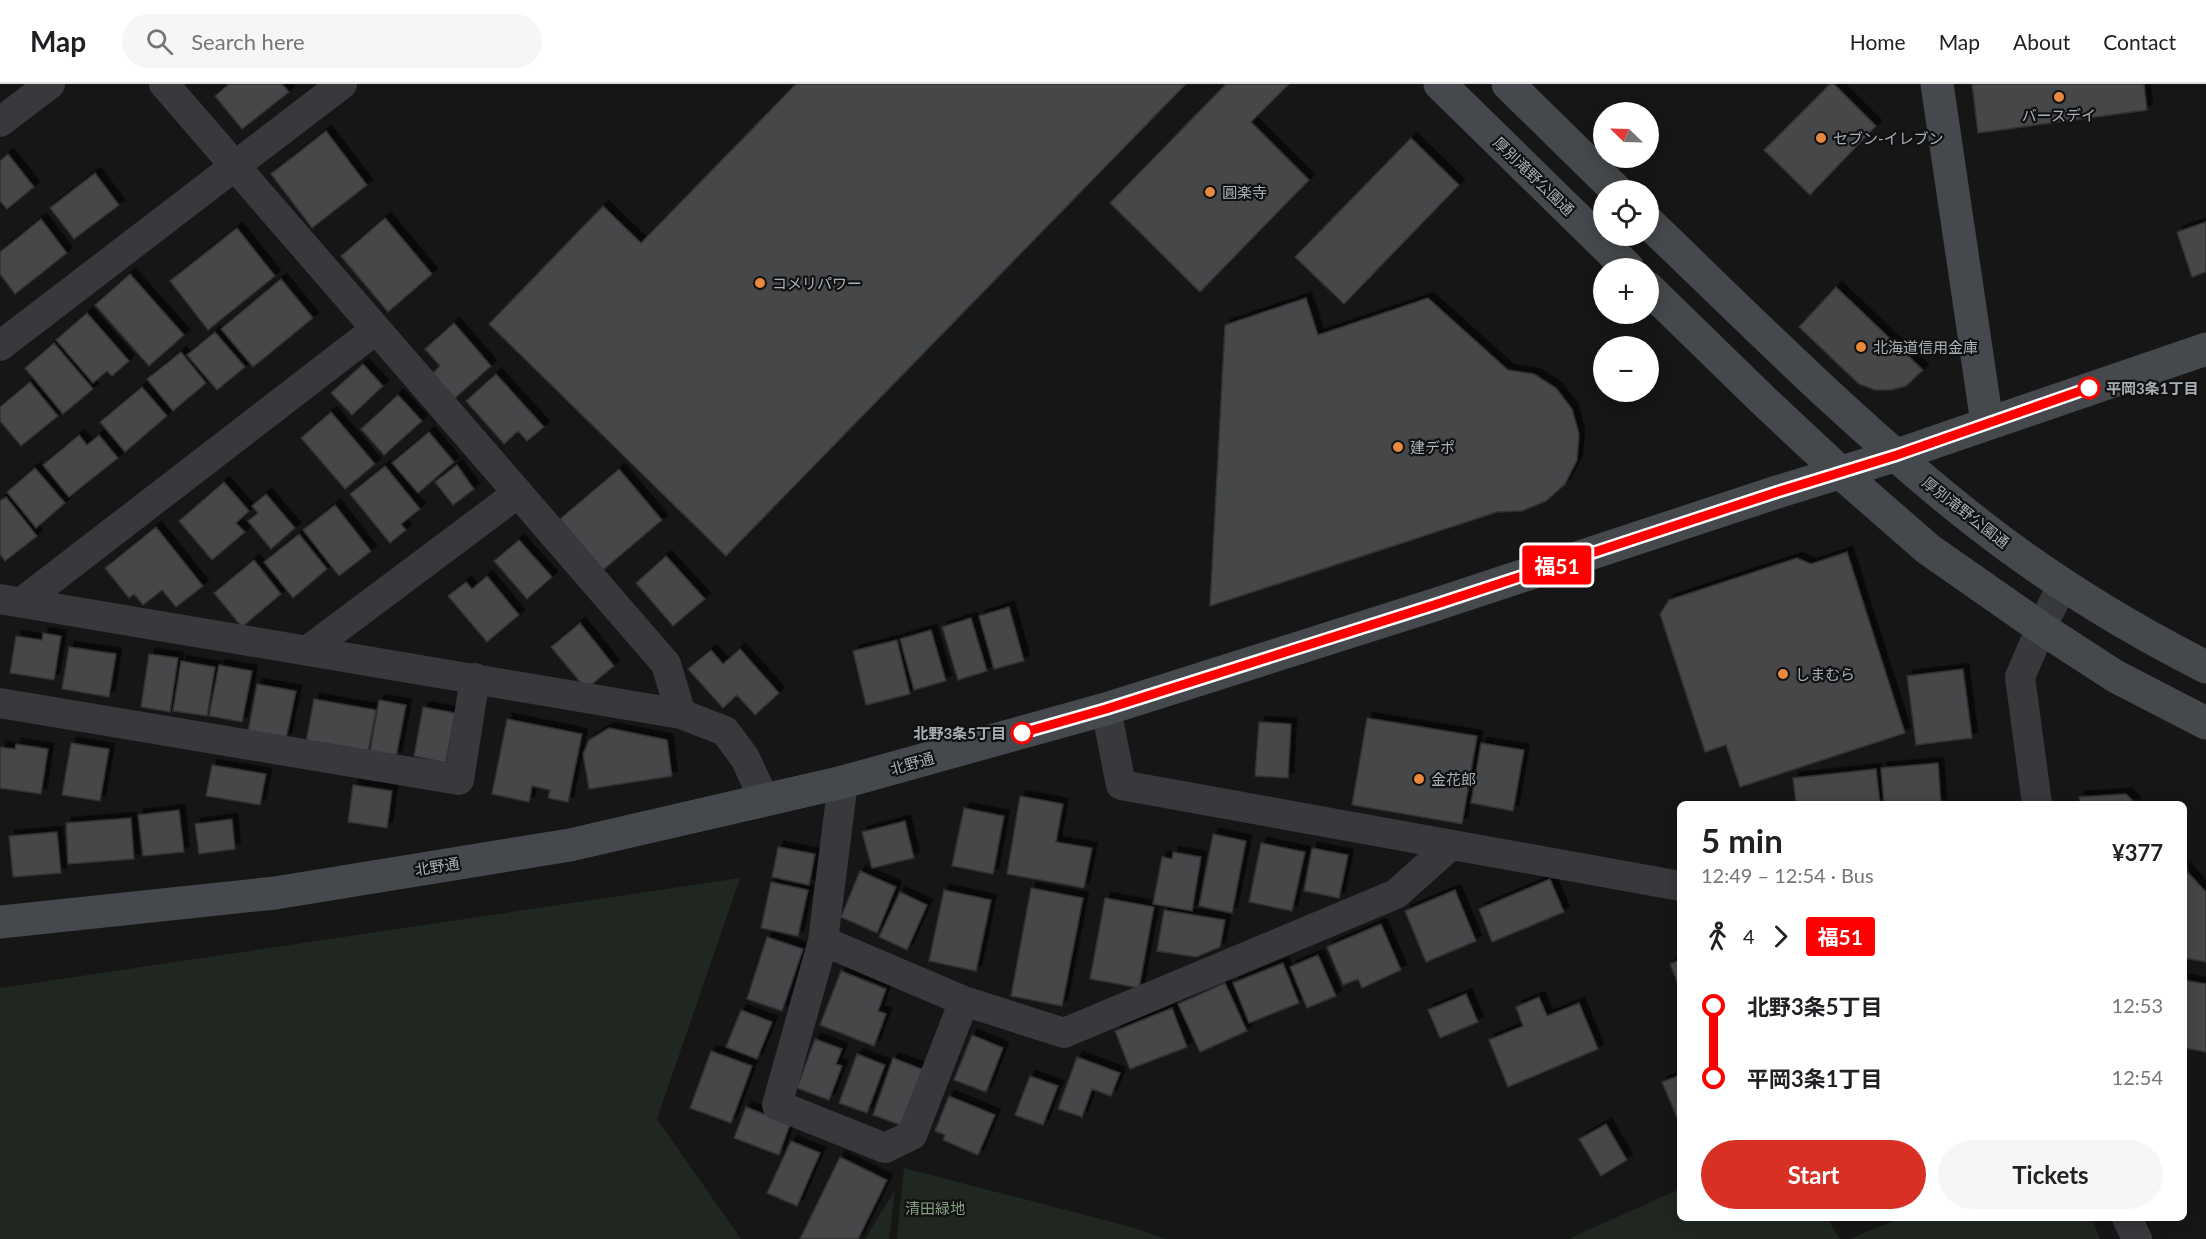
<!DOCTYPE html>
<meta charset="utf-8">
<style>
body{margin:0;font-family:Lato,"Noto Sans JP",sans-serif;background:#f6f6f6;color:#202124;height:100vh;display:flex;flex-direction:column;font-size:22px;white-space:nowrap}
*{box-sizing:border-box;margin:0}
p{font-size:20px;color:#757577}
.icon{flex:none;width:33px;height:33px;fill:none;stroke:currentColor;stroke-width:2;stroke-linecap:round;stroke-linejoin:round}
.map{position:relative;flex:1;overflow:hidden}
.side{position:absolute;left:1677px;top:717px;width:510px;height:420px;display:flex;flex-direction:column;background:#fff;border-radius:9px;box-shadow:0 3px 15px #0003}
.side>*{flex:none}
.badge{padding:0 12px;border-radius:4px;font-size:21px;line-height:39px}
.needle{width:39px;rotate:293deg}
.controls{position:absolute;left:1593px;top:18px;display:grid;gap:12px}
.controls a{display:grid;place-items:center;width:66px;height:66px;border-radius:50%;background:#fff;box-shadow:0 3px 15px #0003;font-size:30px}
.map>.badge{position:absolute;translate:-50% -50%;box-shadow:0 0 0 3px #fff}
.legs{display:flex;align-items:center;gap:9px;height:66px;padding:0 24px;font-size:20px}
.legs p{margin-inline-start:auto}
.overview{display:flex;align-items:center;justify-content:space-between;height:102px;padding:0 24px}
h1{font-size:33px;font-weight:700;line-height:45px}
.primary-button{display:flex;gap:12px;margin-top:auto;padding:12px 24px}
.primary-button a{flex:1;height:69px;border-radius:36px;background:#d93025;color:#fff;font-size:24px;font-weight:700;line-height:69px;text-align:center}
.primary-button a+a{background:#f6f6f6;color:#202124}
ul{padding:0 24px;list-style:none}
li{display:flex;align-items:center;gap:21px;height:72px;font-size:22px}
li i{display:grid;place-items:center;width:9px;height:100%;margin:0 8px;background:currentColor}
li i::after{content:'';width:15px;height:15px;margin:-8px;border:4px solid;border-radius:50%;background:#fff}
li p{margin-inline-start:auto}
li:first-child i{background:linear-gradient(#0000 50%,currentColor 0)}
li:last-child i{background:linear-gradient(currentColor 50%,#0000 0)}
header{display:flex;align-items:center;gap:36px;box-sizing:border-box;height:84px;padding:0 30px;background:#fff;border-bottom:2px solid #e0e0e0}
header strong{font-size:28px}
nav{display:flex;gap:33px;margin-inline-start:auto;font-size:21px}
.search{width:420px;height:54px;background:#f6f6f6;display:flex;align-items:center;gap:15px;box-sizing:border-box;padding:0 21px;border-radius:33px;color:#757577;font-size:22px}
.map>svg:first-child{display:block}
</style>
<header>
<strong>Map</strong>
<div class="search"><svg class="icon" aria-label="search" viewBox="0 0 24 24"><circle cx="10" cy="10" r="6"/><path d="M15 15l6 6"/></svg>Search here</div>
<nav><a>Home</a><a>Map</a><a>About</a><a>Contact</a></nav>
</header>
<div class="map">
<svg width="2206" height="1155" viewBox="0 0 2206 1155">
<defs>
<filter id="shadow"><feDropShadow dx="5.5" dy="-5.5" stdDeviation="0" flood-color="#0009"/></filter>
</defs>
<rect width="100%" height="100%" fill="#161617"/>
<path fill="#202720" d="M 740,794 L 657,1035 L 741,1155 L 0,1155 L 0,904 Z
M 904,1084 L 1131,1143 L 1167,1155 L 897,1155 Z
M 1680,1105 L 1680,1134 L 1827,1134 L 1840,1155 L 1568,1155 Z
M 895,1106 L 889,1155 L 865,1155 Z
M 1900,1134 L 2091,1134 L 2100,1155 L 1850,1155 Z"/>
<path fill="#45474a" stroke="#303133" stroke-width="1.5" filter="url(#shadow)" d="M 229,0 L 282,0 L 289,8 L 242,45 L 215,12 Z
M 796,0 L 1186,0 L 726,472 L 489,240 L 603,122 L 641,159 Z
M 1226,0 L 1289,0 L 1251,38 L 1309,96 L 1200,208 L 1110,119 Z
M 1830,0 L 1834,0 L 1876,42 L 1810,111 L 1764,66 Z
M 1972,0 L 2144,0 L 2147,26 L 1978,49 Z
M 326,47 L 367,101 L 312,144 L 271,90 Z
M 1411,54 L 1459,101 L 1344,220 L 1295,173 Z
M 8,70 L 34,103 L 7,125 L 0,117 L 0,77 Z
M 95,89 L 119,121 L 74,155 L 50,124 Z
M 385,134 L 432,190 L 388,228 L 341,172 Z
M 41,135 L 67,169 L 15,210 L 0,190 L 0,168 Z
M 2206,138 L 2206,188 L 2192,193 L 2177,148 Z
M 237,144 L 275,192 L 208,246 L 170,197 Z
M 130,190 L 184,251 L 149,282 L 95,221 Z
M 281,195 L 313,234 L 253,283 L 221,245 Z
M 1836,203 L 1923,286 L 1906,302 L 1891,306 L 1875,306 L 1859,300 L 1799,243 Z
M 1306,214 L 1318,251 L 1428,214 L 1508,286 L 1534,290 L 1556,304 L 1572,325 L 1579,350 L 1577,376 L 1565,400 L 1546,417 L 1522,427 L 1497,428 L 1210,522 L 1225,241 Z
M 87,229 L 129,277 L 112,292 L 107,287 L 93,299 L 56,256 Z
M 454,239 L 491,282 L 454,315 L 432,290 L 440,282 L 425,265 Z
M 215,248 L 245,283 L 217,306 L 187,271 Z
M 54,259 L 93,305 L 63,330 L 25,284 Z
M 181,268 L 206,299 L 173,327 L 147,295 Z
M 363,280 L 383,302 L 352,331 L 331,309 Z
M 496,290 L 544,343 L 527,357 L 518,347 L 504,360 L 466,317 Z
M 30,298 L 58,332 L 21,362 L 0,337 L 0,323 Z
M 142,303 L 167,332 L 125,368 L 100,338 Z
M 398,311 L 422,337 L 384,371 L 361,345 Z
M 331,328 L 375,380 L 345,405 L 301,354 Z
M 429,348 L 454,378 L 418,409 L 392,379 Z
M 79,351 L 87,361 L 99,351 L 118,374 L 69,413 L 43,381 Z
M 457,381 L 474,405 L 453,421 L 435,398 Z
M 385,382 L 420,425 L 401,440 L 406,446 L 390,459 L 350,410 Z
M 35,384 L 65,419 L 36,444 L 7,408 Z
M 619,385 L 662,436 L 603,486 L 560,435 Z
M 224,398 L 249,427 L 236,439 L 245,448 L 212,476 L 179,437 Z
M 266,410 L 295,444 L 271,465 L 248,437 L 258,429 L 252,422 Z
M 6,413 L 37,452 L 5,477 L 0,470 L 0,417 Z
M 335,421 L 371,467 L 339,492 L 303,446 Z
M 156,443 L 203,502 L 176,523 L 162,506 L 143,521 L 134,510 L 129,514 L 105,484 Z
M 299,450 L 327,485 L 293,514 L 264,478 Z
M 519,456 L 552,493 L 527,515 L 494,477 Z
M 1847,468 L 1905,649 L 1740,703 L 1726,661 L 1705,668 L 1660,530 L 1669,516 L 1797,474 L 1811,480 Z
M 666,472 L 705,515 L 673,542 L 636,499 Z
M 254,476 L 281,510 L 242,543 L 214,509 Z
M 487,492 L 519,531 L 487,558 L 448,512 L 466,498 L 472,505 Z
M 1009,523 L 1024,577 L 994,585 L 979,532 Z
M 971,534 L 987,587 L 958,596 L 942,543 Z
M 580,539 L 614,582 L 586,605 L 551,563 Z
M 931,546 L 946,597 L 914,606 L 900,555 Z
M 43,549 L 61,552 L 54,596 L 10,589 L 16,552 L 42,556 Z
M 897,556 L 910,610 L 866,621 L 853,567 Z
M 69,563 L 116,570 L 109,613 L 62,605 Z
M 740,565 L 779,609 L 755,631 L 737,611 L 723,624 L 688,585 L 711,566 L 723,580 Z
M 149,570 L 178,574 L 170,628 L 141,623 Z
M 181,577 L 215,583 L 207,632 L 173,627 Z
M 219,581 L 252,587 L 242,638 L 209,632 Z
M 1963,585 L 1972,654 L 1916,661 L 1907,592 Z
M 257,600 L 296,607 L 286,655 L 248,648 Z
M 314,615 L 376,626 L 368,668 L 306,658 Z
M 379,616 L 406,621 L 396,673 L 370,668 Z
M 423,623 L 455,629 L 446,679 L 414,672 Z
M 1367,634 L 1477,652 L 1462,740 L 1352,721 Z
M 507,635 L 582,650 L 568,718 L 548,714 L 550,706 L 532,702 L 529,718 L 492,710 Z
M 1259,638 L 1291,640 L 1288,694 L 1255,692 Z
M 609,644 L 667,656 L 672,692 L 589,705 L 583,670 L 589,656 Z
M 71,659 L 109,665 L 100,717 L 62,711 Z
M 1481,659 L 1524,666 L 1513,727 L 1471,719 Z
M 16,660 L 48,665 L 41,710 L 0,704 L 0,663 L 15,665 Z
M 1938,679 L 1941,720 L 1884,720 L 1881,684 Z
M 212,681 L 266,690 L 260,721 L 206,712 Z
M 1876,685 L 1880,720 L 1796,720 L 1793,694 Z
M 353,701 L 392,707 L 387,744 L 348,738 Z
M 2126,710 L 2136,720 L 2080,720 L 2079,713 Z
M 1020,712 L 1063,720 L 1056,758 L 1092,764 L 1084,804 L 1007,790 Z
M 964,724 L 1004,732 L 993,790 L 952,782 Z
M 179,726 L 184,768 L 143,772 L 138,731 Z
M 131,734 L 134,775 L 68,780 L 66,739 Z
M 232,735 L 235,765 L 199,770 L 195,740 Z
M 905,737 L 914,774 L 872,784 L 862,748 Z
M 57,748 L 61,789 L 13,793 L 9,752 Z
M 1213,750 L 1246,757 L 1232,829 L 1199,822 Z
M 1261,759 L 1305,768 L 1292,827 L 1249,818 Z
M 778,763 L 815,770 L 809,801 L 772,793 Z
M 1312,764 L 1348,771 L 1339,814 L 1304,807 Z
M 1173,768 L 1201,773 L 1192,827 L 1153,820 L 1162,773 L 1172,775 Z
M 2184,784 L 2206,808 L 2206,878 L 2184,874 Z
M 860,787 L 896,803 L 877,849 L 841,833 Z
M 1550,795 L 1564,828 L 1492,858 L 1479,825 Z
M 771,798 L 808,806 L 798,852 L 761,844 Z
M 1031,804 L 1083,814 L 1062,922 L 1011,912 Z
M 944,806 L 991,816 L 976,887 L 929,877 Z
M 1455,806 L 1476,857 L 1426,878 L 1405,827 Z
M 900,808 L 927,821 L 907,866 L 879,853 Z
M 1105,814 L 1154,823 L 1139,904 L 1090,895 Z
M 1164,826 L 1225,836 L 1220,863 L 1196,873 L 1157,867 Z
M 1381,840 L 1401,886 L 1362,904 L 1358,895 L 1343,901 L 1327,863 Z
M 767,853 L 803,865 L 782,927 L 747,915 Z
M 1318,871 L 1336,912 L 1307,924 L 1290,883 Z
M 1680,876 L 1680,905 L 1670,880 Z
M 1283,879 L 1299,919 L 1249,939 L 1233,899 Z
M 841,887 L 886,905 L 878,927 L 886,930 L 874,962 L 820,941 Z
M 2184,896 L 2206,900 L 2206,968 L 2184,964 Z
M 1225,899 L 1247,947 L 1200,968 L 1178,920 Z
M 1466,910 L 1478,938 L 1440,954 L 1428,926 Z
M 1539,913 L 1547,932 L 1579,919 L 1598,965 L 1508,1003 L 1489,956 L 1523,942 L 1516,923 Z
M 1172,924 L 1187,963 L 1130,985 L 1115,947 Z
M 741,926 L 772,938 L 757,975 L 726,963 Z
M 972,951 L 1003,964 L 986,1008 L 954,996 Z
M 815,955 L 842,965 L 836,980 L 842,982 L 829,1016 L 797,1004 Z
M 711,967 L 752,982 L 731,1039 L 690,1024 Z
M 857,970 L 885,981 L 867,1029 L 839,1019 Z
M 1077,973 L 1120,989 L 1111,1012 L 1092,1005 L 1082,1033 L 1058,1025 Z
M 893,974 L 924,986 L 903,1042 L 873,1031 Z
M 1680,991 L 1680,1041 L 1662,998 Z
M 1030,992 L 1058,1002 L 1043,1041 L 1015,1031 Z
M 949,1012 L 995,1031 L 978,1071 L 943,1056 L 945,1051 L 935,1047 Z
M 746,1023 L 790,1040 L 779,1071 L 734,1054 Z
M 1606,1040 L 1627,1076 L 1601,1092 L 1579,1055 Z
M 791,1057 L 820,1069 L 797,1122 L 767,1109 Z
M 840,1073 L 887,1096 L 858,1155 L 800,1155 Z"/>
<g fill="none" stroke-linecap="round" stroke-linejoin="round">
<path stroke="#37393c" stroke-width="30" d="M 164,0 L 666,580 L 681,630
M 0,38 L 50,0
M 0,262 L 342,0
M 0,515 L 681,630 L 725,647 L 745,674 L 764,715
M 22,518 L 375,246
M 307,567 L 518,409
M 0,619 L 459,696 L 475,594
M 1106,625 L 1121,701 L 1680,802
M 843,698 L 823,857 L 964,917 L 1064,949 L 1396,810 L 1451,761
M 2037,720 L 2020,593 L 2041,544 L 2063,500
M 823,857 L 777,1021 L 885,1064 L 912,1051 L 964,917
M 2127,1134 L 2137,1155"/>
<path stroke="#45484c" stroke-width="33" d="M 1440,0 L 1628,184
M 1508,0 L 1616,106
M 1937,0 L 1987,339
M 1648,138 C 1755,241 1860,347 1976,438 C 2046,493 2127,543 2206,583
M 1648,204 L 1764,317 L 1841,389 L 1928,465 L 2041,544 L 2115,592 L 2206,639
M 0,838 L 275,809 L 570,761 L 843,698 L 1106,625 L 1434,521 L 1777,408 L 1897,371 L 2206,265"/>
</g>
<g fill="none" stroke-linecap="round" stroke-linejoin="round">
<g stroke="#fff" stroke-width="14">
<path id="line-1" d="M 1022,649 L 1106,625 L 1434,521 L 1777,408 L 1897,371 L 2089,304"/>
</g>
<use href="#line-1" stroke="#f00" stroke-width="9"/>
</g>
<g fill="#e7893e" stroke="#111112" stroke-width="2">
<circle cx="2059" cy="13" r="6"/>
<circle cx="1821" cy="54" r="6"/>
<circle cx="1210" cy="108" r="6"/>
<circle cx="760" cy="199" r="6"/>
<circle cx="1861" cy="263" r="6"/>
<circle cx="1398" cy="363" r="6"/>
<circle cx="1783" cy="590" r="6"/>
<circle cx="1419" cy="695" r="6"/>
</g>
<g fill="#fff" stroke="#f00" stroke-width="3">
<circle cx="2089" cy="304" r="10"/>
<circle cx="1022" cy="649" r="10"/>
</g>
<g text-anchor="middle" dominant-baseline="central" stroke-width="4.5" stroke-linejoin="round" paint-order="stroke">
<g font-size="15" fill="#a8b0b7" stroke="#111112" text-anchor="start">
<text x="2059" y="31" text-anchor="middle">バースデイ</text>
<text x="1833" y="54">セブン-イレブン</text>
<text x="1222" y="108">圓楽寺</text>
<text x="772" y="199">コメリパワー</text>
<text x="1873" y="263">北海道信用金庫</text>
<text x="1410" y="363">建デポ</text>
<text x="1795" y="590">しまむら</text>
<text x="1431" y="695">金花郎</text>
</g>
<g font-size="15" fill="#a8b0b7" stroke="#111112">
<text transform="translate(1534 92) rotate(44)">厚別滝野公園通</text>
<text transform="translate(1966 428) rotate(38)">厚別滝野公園通</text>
<text transform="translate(912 679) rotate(-16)">北野通</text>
<text transform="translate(437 782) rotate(-9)">北野通</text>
</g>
<g font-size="15" font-weight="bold" fill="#a8b0b7" stroke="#111112" text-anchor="start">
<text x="2106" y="304">平岡3条1丁目</text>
<text x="1006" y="649" text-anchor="end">北野3条5丁目</text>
</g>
<g font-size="15" fill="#86a181" stroke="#111112">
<text x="935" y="1124">清田緑地</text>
</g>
</g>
</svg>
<div class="controls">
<a><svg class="needle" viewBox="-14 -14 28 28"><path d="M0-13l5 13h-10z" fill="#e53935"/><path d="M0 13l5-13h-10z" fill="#757577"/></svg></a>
<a><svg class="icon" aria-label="locate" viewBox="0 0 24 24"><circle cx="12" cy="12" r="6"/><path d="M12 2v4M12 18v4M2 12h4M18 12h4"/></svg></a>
<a>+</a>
<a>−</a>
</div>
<b class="badge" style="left:1557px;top:481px;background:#f00;color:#fff">福51</b>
<section class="side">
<div class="overview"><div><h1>5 min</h1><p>12:49 – 12:54 · Bus</p></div><b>¥377</b></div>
<div class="legs"><svg class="icon" aria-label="walk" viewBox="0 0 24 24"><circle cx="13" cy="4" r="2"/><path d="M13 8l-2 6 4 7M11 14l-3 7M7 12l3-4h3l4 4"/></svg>4<svg class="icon" aria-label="forward" viewBox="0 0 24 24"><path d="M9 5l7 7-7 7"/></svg><b class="badge" style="background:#f00;color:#fff">福51</b></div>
<ul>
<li><i style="color:#f00"></i><b>北野3条5丁目</b><p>12:53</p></li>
<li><i style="color:#f00"></i><b>平岡3条1丁目</b><p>12:54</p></li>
</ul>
<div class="primary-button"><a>Start</a><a>Tickets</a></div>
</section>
</div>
